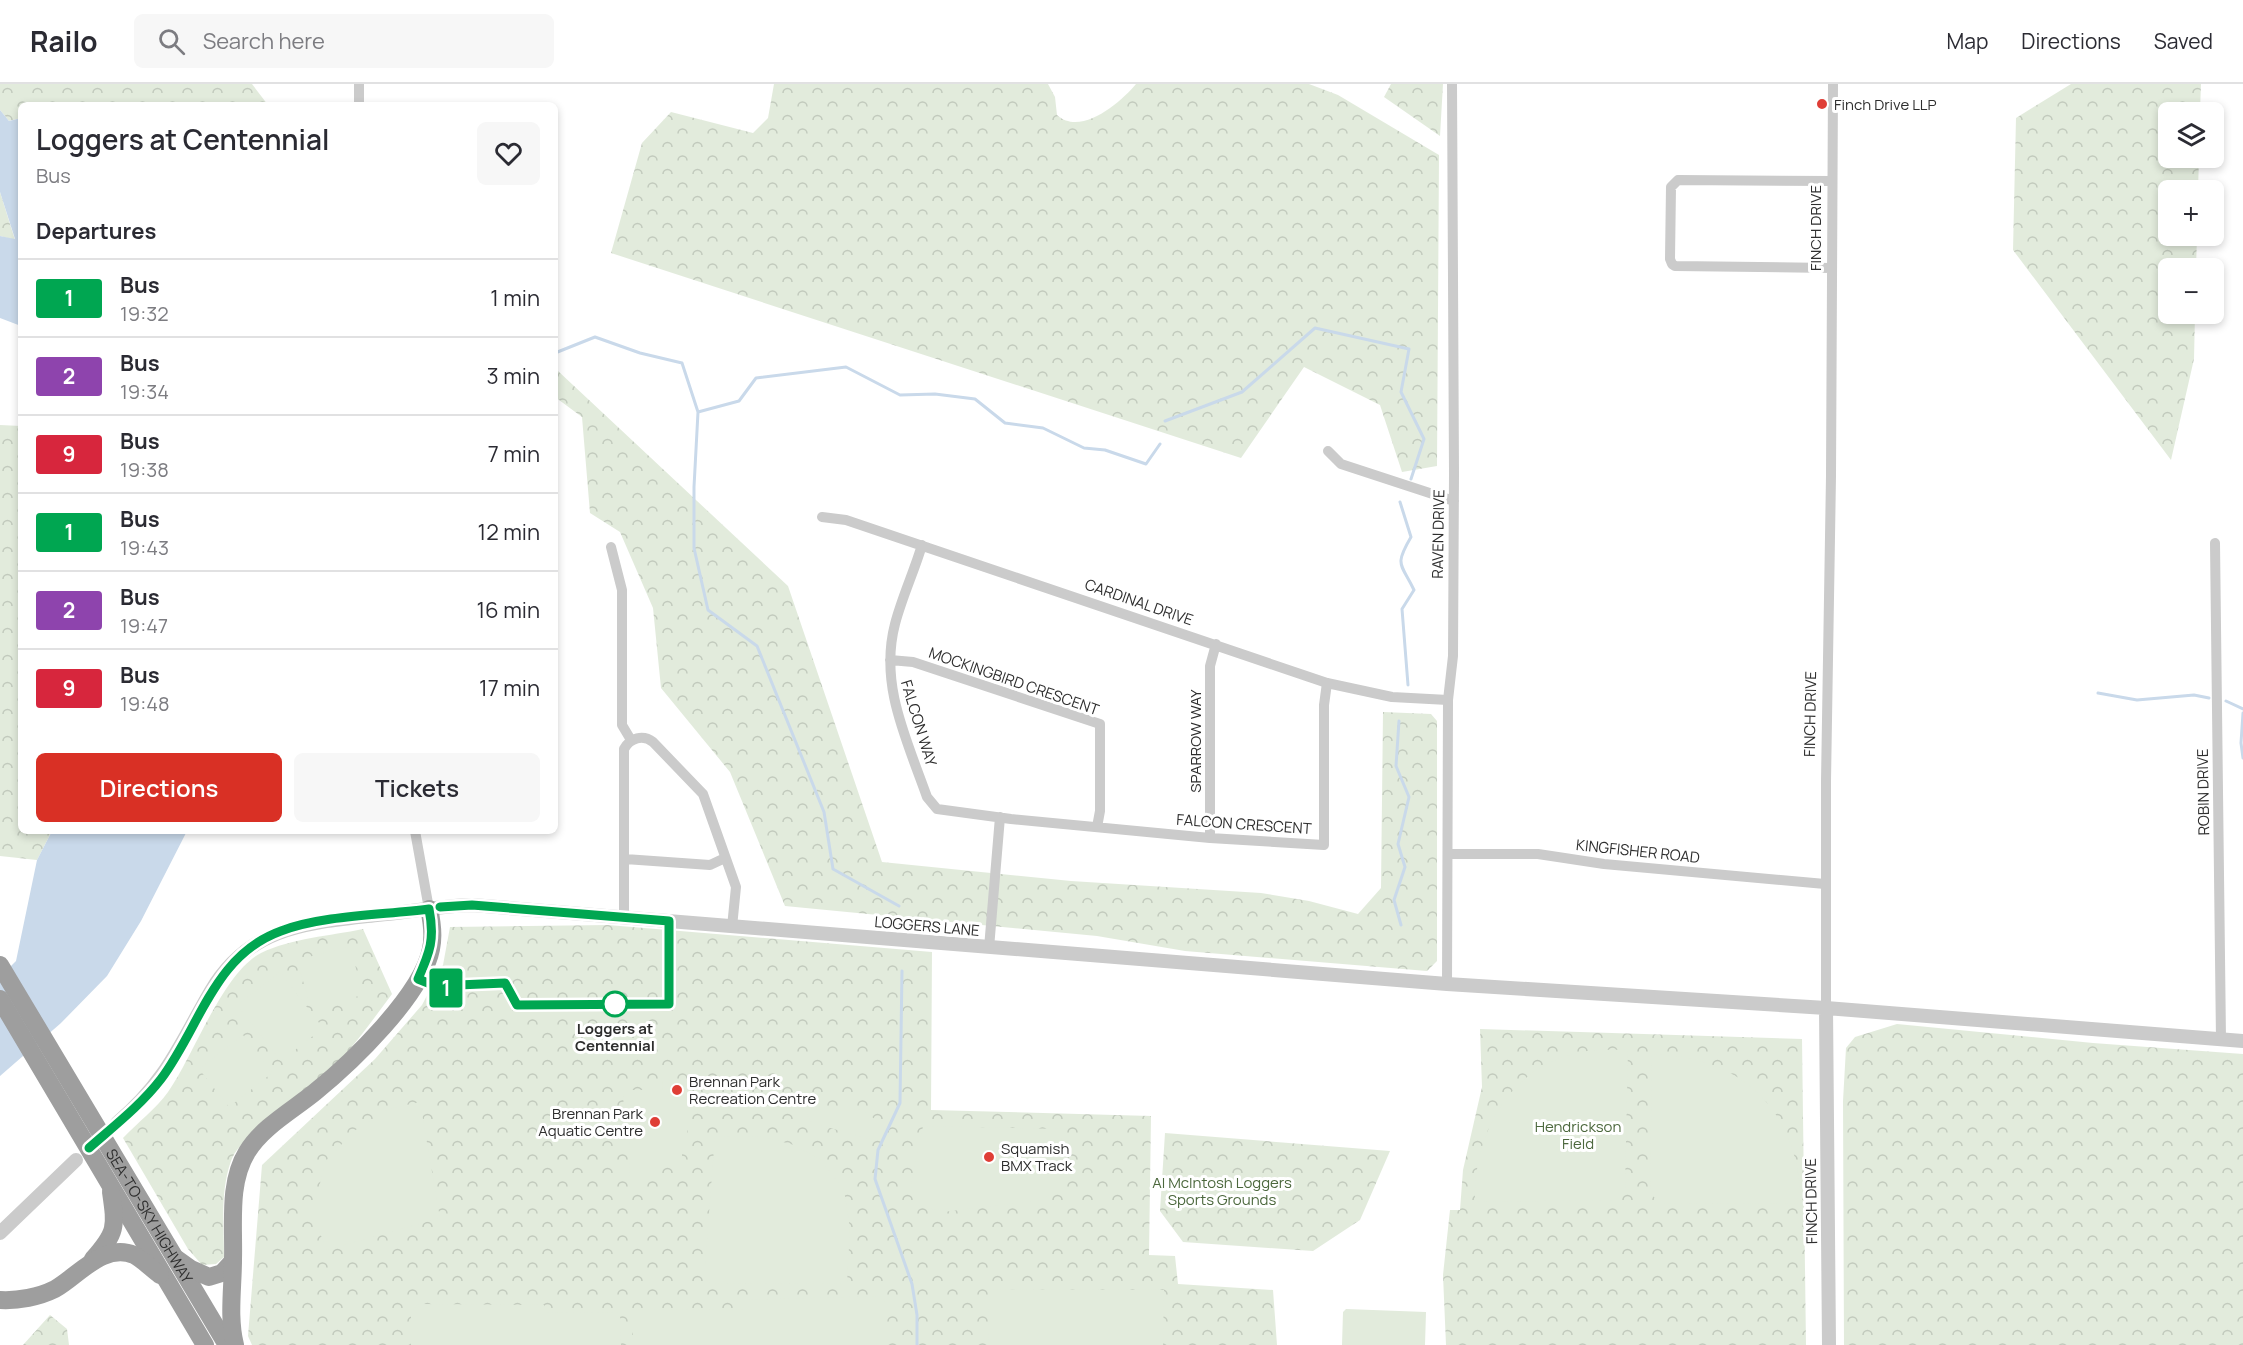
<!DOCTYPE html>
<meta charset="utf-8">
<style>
body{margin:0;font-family:Manrope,sans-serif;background:#f7f7f7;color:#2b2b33;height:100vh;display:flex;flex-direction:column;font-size:22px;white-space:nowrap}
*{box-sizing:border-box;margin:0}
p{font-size:20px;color:#7c7c81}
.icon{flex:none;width:33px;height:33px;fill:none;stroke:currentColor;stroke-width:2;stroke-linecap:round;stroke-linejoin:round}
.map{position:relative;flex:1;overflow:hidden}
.sheet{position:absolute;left:18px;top:18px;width:540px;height:732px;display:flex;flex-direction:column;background:#fff;border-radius:9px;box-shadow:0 3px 9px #0003}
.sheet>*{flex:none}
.badge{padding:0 12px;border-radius:4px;font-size:21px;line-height:39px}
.controls{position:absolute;left:2158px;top:18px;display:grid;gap:12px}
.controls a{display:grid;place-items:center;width:66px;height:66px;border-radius:9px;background:#fff;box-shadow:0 3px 9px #0003;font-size:30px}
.map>.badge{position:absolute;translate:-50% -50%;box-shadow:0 0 0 3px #fff}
h2{padding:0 18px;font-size:22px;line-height:54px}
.round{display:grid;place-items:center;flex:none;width:63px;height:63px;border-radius:9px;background:#f7f7f7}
.overview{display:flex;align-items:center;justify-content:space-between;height:102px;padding:0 18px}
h1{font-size:28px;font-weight:600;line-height:45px}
.button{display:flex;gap:12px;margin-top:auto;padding:12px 18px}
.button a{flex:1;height:69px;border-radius:9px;background:#d93025;color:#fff;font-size:24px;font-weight:600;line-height:69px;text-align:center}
.button a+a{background:#f7f7f7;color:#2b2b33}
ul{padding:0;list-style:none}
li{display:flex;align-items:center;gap:18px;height:78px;padding:0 18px;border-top:2px solid #e1e1e2}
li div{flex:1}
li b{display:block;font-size:22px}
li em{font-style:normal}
li .badge{min-width:66px;font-weight:700;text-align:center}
header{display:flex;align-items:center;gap:36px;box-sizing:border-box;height:84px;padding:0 30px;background:#fff;border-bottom:2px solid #e1e1e2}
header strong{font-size:28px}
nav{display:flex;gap:33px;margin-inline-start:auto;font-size:21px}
.search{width:420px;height:54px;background:#f7f7f7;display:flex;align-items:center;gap:15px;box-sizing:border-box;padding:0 21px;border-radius:9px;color:#7c7c81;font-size:22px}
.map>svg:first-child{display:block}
</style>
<header>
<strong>Railo</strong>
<div class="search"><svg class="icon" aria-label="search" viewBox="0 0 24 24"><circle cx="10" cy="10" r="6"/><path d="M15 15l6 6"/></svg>Search here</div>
<nav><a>Map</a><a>Directions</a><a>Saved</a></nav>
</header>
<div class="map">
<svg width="2243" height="1261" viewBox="0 0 2243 1261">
<defs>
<pattern id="forest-crowns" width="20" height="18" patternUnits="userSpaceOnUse" patternTransform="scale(1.5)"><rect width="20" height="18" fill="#e2ebdc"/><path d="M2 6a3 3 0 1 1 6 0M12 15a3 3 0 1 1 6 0" fill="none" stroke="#c2cabd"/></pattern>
</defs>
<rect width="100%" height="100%" fill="#fff"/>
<path fill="url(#forest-crowns)" d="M 0,0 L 252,0 L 268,21 L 21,21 L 21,34 L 9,37 L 0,26 Z
M 774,0 L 1048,0 L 1055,13 L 1057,31 C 1081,53 1121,18 1136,0 L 1309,0 L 1338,11 L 1439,71 L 1437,382 L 1402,388 L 1380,321 L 1304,283 L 1241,374 L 611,169 L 642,59 L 671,28 L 753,49 L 768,34 Z
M 1391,0 L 1443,0 L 1440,52 L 1384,13 Z
M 2071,0 L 2201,0 L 2200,28 L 2169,28 L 2169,74 L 2199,74 L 2198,106 L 2169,106 L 2169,152 L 2197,152 L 2196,184 L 2169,184 L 2169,230 L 2195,230 L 2194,275 L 2171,376 L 2013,166 L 2016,34 Z
M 0,108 L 15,156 L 0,152 Z
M 555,286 L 558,287 L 788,502 L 882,778 L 1071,797 L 1261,809 L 1309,817 L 1358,830 L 1381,804 L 1383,628 L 1431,630 L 1437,637 L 1437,877 L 1427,887 L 1185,867 L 1097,852 L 785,822 L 730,688 L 661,604 L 653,524 L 620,448 L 590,429 L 582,333 L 555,313 Z
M 0,341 L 21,342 L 21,747 L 52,747 L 37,776 L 0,772 Z
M 608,841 L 932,868 L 931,1026 L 1151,1032 L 1149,1171 L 1175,1172 L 1178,1200 L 1273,1206 L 1277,1261 L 252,1261 L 248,1252 L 262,1081 L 375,975 L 422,921 L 443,881 L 450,843 Z
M 363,845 L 392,910 C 369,941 347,972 319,998 C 296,1020 241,1049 231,1077 C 220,1108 224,1141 224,1173 L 216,1180 L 202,1181 L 188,1165 L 123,1054 C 137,1039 156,1025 168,1008 C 193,973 223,888 261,869 C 292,854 330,852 363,845 Z
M 1897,940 L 2093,959 L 2243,970 L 2243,1261 L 1844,1261 L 1843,1017 L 1846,964 L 1855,953 Z
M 1480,945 L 1802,955 L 1806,1261 L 1446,1261 L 1443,1191 L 1450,1126 L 1460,1126 L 1463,1086 L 1482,1003 Z
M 1165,1049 L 1390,1067 L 1360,1136 L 1313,1167 L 1183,1158 L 1160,1127 Z
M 50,1231 L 67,1245 L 69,1261 L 23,1261 Z"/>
<path fill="#e2ebdc" d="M 350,862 L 363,911 L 315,923 L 310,921 L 297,876 Z
M 280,888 L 323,944 L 281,977 L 237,921 Z
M 243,951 L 272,989 L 229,1023 L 199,985 Z
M 1628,966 L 1625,1105 L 1614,1116 L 1475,1118 C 1473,1050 1510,981 1582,968 C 1597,965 1613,966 1628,966 Z
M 1652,970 C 1744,973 1799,1027 1801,1120 L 1660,1119 L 1650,1109 Z
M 691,996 L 690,1030 L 687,1030 L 687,1057 L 682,1057 L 682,1081 L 656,1081 L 656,1093 L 629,1093 L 630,1046 L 622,1045 L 624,1006 L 662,1006 L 663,997 Z
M 420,1018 L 440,1134 L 326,1166 L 316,1137 L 316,1114 L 326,1077 L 354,1047 L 388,1025 Z
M 808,1021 L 861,1026 L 875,1035 L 875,1048 L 870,1055 L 812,1039 L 807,1031 Z
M 923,1042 L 1062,1045 L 1059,1105 L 1040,1116 L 943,1128 L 924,1123 L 915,1114 L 911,1101 Z
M 715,1052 L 762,1053 L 791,1060 L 820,1075 L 844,1106 L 850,1145 L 847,1200 L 710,1199 L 704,1194 Z
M 1253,1097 L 1269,1098 L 1268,1114 L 1253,1113 Z
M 989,1205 L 1164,1206 L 1163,1261 L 988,1261 Z
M 880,1212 L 885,1218 L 885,1261 L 633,1261 L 633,1226 L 748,1225 L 748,1216 Z
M 419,1220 L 544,1221 L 545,1229 L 620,1228 L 621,1261 L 411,1261 L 411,1227 Z
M 1346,1225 L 1426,1228 L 1425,1261 L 1342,1261 L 1343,1228 Z"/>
<path fill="#c9d9ea" d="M 0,26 L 9,37 L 21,34 L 21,242 L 0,234 L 0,152 L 15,155 L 0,108 Z
M 52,747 L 187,747 L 141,837 L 107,892 L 61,939 L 0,992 L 0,893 L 16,877 L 37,776 Z"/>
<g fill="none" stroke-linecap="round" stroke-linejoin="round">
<path stroke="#c9d9ea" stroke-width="3" d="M 555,269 L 595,253 L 640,269 L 682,279 L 698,328 L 694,403 L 694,464 L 708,526 L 757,562 L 824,728 L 833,785 L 899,822
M 698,328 L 739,317 L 756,294 L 846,283 L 900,311 L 935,310 L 975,315 L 1005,339 L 1043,344 L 1084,364 L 1105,366 L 1146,380 L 1160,360
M 1165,337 L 1242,308 L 1315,244 L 1409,265 L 1401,308 L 1424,355 L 1411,395
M 1400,418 L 1411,453 C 1394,482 1401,479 1414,506 L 1402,525 L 1408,601
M 2098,609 L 2137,616 L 2194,611 L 2209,614
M 2226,617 L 2243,625
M 2243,629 L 2241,659 L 2243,674
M 1399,637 L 1396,682 L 1409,713 L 1398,760 L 1405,783 L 1394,816 L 1401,841
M 902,887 L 900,1019 L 878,1066 L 875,1095 L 912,1200 L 917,1231 L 917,1261"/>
<path stroke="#cbcbcb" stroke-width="10" d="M 359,21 L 359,0
M 1831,184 L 1675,182 L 1672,180 L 1670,175 L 1671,103 L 1678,96 L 1832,97
M 1328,367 L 1341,380 L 1454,417
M 822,433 L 846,436 L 1327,599 L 1392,613 L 1448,616
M 2215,459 L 2221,956
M 922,461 C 914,488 902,513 895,540 C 879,601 907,656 927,713 L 937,725 L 1011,735 L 1210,754 L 1324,761 L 1324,621 L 1327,599
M 611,463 L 622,506 L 622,641 L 631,656
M 890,576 L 913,578 L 1100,640 L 1100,727 L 1097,743
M 415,747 L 429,825
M 1210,754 L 1210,582 L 1216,560
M 1448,770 L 1538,770 L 1604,780 L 1825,800
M 625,775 L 710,781 L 725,774
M 624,833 L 624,665 C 630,654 643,650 653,658 L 703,710 L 736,803 L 732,843
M 989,864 L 1000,733
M 1447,900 L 1448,616 L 1453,572 L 1454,390 L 1452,0
M 1826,924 L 1826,697 L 1831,392 L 1833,0"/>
<path stroke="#cbcbcb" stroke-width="14" d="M 1826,924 L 1829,1261
M 117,1039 C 167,997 180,960 211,907 C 250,841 309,839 377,831 C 409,828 440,822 472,821 L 1447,900 L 1826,924 L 2243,957
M 0,1149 L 76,1076"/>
<g stroke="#9e9e9e" stroke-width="18">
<path id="s1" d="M 0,881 L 227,1261"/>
<path d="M 0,915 L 205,1261"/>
<path d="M 93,1175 C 117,1148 116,1143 111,1108"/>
<path d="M 177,1175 L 191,1185 L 209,1193 L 222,1189 L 233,1177"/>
<path d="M 0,1216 C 18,1217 39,1213 55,1205 C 78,1192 104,1158 134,1171 C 143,1176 152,1185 160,1191"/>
<path d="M 235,1261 C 228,1233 233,1204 233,1175 C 234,1140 228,1099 247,1068 C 262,1043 293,1026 315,1008 C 351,979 422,911 431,865 C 434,851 432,838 429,825"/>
</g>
</g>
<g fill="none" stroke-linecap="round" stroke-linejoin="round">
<g stroke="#fff" stroke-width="14">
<path id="line" d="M 89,1064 C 114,1042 141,1021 161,995 C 200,943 214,871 281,847 C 323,831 384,831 429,825 C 435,855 430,868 418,895 L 443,905 L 458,901 L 505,899 L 517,921 L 669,920 L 669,837 L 472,821 L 440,823"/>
</g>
<use href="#line" stroke="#00a651" stroke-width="9"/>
</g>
<g fill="#df3e36" stroke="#fff" stroke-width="2">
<circle cx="1822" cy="20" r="6"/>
<circle cx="677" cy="1006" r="6"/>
<circle cx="655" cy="1038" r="6"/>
<circle cx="989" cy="1073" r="6"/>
</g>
<circle fill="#fff" stroke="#00a651" stroke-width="3" cx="615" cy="920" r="12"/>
<g text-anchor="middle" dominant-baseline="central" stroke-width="6" stroke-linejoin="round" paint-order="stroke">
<g font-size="15" fill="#2e2e2e" stroke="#fff" text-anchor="start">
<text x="1834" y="20">Finch Drive LLP</text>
<text x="689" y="997">Brennan Park<tspan x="689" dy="17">Recreation Centre</tspan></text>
<text x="643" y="1029" text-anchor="end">Brennan Park<tspan x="643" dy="17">Aquatic Centre</tspan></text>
<text x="1001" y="1064">Squamish<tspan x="1001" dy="17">BMX Track</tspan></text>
</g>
<g font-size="15" fill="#2e2e2e" stroke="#fff">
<text transform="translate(1815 144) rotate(-90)">FINCH DRIVE</text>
<text transform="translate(1438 450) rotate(-89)">RAVEN DRIVE</text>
<text transform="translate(1139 518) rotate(19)">CARDINAL DRIVE</text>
<text transform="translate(1014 597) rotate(19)">MOCKINGBIRD CRESCENT</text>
<text transform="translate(1810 630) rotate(-89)">FINCH DRIVE</text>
<text transform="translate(919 639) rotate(73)">FALCON WAY</text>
<text transform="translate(1195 657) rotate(-90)">SPARROW WAY</text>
<text transform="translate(2203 708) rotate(-91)">ROBIN DRIVE</text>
<text transform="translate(1244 740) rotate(4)">FALCON CRESCENT</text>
<text transform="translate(1638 767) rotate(6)">KINGFISHER ROAD</text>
<text transform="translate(927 842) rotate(5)">LOGGERS LANE</text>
<text transform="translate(1811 1117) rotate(-91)">FINCH DRIVE</text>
<text stroke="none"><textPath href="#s1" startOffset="292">SEA-TO-SKY HIGHWAY</textPath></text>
</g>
<g font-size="15" font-weight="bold" fill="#2e2e2e" stroke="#fff">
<text x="615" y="944">Loggers at<tspan x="615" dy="17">Centennial</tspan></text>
</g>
<g font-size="15" fill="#4c683d" stroke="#fff">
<text x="1578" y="1042">Hendrickson<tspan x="1578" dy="17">Field</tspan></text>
<text x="1222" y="1098">Al McIntosh Loggers<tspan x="1222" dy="17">Sports Grounds</tspan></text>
</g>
</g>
</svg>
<div class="controls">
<a><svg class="icon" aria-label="layers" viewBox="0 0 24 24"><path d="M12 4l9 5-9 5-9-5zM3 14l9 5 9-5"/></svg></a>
<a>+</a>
<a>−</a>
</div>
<b class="badge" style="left:446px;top:904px;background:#00a651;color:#fff">1</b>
<section class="sheet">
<div class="overview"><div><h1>Loggers at Centennial</h1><p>Bus</p></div><a class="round"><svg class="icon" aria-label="heart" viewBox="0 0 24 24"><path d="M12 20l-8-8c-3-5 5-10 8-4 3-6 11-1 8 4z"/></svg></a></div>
<h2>Departures</h2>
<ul>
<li><span class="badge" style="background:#00a651;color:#fff">1</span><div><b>Bus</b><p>19:32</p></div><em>1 min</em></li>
<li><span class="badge" style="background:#8e44ad;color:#fff">2</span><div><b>Bus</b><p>19:34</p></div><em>3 min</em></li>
<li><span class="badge" style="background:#d7263d;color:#fff">9</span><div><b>Bus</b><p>19:38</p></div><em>7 min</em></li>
<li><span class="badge" style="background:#00a651;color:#fff">1</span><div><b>Bus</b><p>19:43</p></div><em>12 min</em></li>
<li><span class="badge" style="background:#8e44ad;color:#fff">2</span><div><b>Bus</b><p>19:47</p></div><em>16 min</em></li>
<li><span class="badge" style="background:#d7263d;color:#fff">9</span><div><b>Bus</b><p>19:48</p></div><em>17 min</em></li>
</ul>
<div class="button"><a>Directions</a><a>Tickets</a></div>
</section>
</div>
